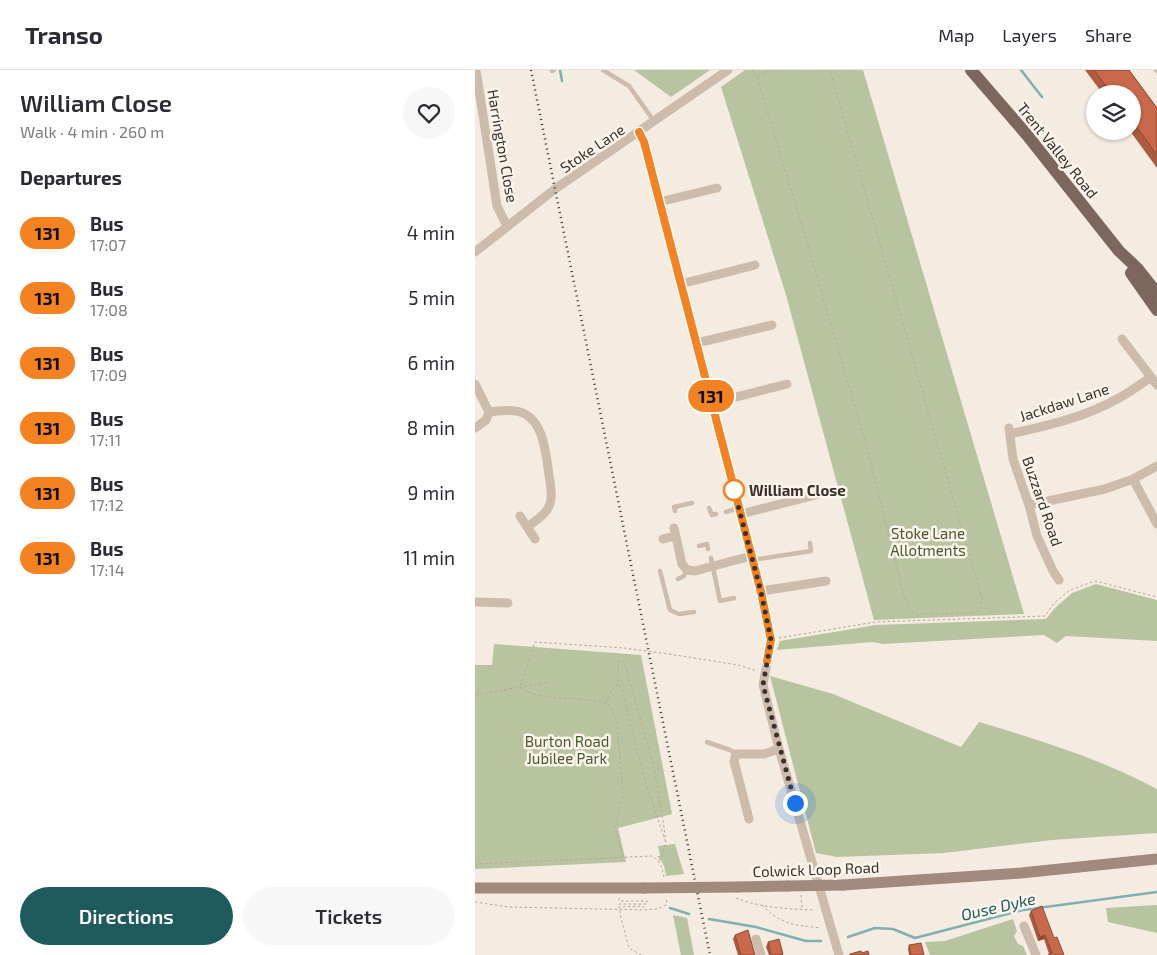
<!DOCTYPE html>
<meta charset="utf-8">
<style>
body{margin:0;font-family:"Exo 2",sans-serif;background:#f7f7f7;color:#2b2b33;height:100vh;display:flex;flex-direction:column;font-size:19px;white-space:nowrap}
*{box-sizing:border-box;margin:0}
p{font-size:16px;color:#7c7c81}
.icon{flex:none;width:28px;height:28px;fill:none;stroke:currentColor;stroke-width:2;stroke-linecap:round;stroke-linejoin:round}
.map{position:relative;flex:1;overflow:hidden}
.panel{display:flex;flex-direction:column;background:#fff;width:475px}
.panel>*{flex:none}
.badge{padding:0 10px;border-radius:16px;font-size:18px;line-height:32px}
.tools{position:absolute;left:611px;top:15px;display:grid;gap:10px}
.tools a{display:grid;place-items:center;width:55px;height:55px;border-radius:50%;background:#fff;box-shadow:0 1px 4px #0004;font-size:25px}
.you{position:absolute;width:25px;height:25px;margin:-12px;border:4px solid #fff;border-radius:50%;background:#1a73e8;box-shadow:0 0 0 8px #1a73e833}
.map>.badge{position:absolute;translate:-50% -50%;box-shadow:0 0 0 2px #fff}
h2{padding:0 20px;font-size:19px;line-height:45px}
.round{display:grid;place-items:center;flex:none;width:52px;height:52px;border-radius:26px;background:#f7f7f7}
.headline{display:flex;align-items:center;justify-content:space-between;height:85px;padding:0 20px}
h1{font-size:24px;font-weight:600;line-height:38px}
.button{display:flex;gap:10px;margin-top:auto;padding:10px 20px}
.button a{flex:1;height:58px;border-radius:30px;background:#1f5a5e;color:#fff;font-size:20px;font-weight:600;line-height:58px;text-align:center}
.button a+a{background:#f7f7f7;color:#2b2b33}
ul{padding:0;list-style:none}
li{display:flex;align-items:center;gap:15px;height:65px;padding:0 20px}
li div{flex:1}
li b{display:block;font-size:19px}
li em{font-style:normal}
li .badge{min-width:55px;font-weight:700;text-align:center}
header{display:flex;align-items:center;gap:30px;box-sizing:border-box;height:70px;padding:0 25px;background:#fff;border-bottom:1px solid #e1e1e2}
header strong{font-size:24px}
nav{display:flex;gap:28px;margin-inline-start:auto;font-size:18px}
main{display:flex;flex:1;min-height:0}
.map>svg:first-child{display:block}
</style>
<header>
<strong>Transo</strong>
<nav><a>Map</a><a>Layers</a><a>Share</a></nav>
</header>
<main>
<section class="panel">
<div class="headline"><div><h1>William Close</h1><p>Walk · 4 min · 260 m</p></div><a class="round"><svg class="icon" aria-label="heart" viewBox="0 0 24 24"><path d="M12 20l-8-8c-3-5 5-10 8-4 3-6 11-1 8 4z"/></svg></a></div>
<h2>Departures</h2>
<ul>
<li><span class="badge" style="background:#f58220;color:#111">131</span><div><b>Bus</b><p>17:07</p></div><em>4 min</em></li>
<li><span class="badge" style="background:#f58220;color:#111">131</span><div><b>Bus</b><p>17:08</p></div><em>5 min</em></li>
<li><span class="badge" style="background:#f58220;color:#111">131</span><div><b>Bus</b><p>17:09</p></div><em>6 min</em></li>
<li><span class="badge" style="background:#f58220;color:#111">131</span><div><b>Bus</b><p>17:11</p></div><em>8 min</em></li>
<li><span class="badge" style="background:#f58220;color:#111">131</span><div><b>Bus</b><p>17:12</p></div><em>9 min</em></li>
<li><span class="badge" style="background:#f58220;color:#111">131</span><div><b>Bus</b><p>17:14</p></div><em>11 min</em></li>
</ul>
<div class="button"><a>Directions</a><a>Tickets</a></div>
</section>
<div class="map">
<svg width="682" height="885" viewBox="0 0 682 885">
<rect width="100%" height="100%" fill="#f4ebe1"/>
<path fill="#b8c4a0" d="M 159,0 L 235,0 L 196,27 Z
M 270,0 L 388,0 L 549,544 L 399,550 L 311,225 L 246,17 Z
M 621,514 L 682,530 L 682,571 L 591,566 L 582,573 L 569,565 L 408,574 L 398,572 L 302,580 L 305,571 L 401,555 L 571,549 L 580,538 L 597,523 Z
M 19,574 L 166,585 L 197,744 L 143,758 L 151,792 L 0,799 L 0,595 L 17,595 Z
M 295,606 L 358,624 L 486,677 L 504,652 C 565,670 626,689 682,719 L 682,763 L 577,770 L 469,783 L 362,787 L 341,783 Z
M 200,774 L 209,804 L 191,806 C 190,797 188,792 182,786 L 185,786 L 183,776 Z
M 682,835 L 682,863 L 633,852 L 631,838 Z
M 198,845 L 212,848 L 219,885 L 206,885 Z
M 538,849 L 542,861 L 539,866 L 543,874 L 548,876 L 552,885 L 455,885 L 450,872 L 470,871 Z"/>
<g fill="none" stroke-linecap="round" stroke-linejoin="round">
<path stroke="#7fb0b2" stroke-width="2.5" d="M 85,0 L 87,11
M 546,0 L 567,27
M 195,838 L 214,844
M 234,849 L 281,857 L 331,871 L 346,871
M 373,867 L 400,858 L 418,859 L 440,868 L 548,840 L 682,822"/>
<path stroke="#b9a596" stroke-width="1" stroke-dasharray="2.5 2.5" stroke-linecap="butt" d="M 277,0 L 282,7 L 331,169 L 392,378 L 427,518 C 430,528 432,539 441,544 L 499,543 L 505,538 L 507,529 L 355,0
M 283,7 L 295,0
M 304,568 L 400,552 L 570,546 L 579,533 L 595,520 L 620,511 L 682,527
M 194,584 L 263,595 L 282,601
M 0,625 L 74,612
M 131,633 L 136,621 L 143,614 L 147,620 L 170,711 L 191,773 L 188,750 L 179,698 L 149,591 L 143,592 L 143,614
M 148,787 L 140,757 L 148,724 L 142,655 L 136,636 C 111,623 66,634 45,617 L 60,572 L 149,578
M 184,791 L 187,786 L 190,774
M 0,794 L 177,786 C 186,791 187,798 189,807
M 326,825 L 327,838
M 144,828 L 144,831 L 172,831 L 172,834 L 144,834 L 144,837
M 261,828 C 286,838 314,839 340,840
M 0,832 L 34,837 L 170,840 L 182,839 L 191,835 L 192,828
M 287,835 C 306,855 320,855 346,858
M 166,885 L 154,878 L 146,848 L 144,837 L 168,836 L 169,839"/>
<path stroke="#cdbbac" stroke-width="4.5" d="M 128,0 L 154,16 L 179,51
M 681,0 L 682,1
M 77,1 L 79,0
M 234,438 L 237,445 L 241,444
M 200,441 L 199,437 L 217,433
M 251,442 L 264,438
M 224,476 L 232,474 L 233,479
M 236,488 L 245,531 L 259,528
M 277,490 L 336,481 L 335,473
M 185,501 L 195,540 L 204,544 L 219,542
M 203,509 L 209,506 L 212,500
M 232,672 L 255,680 L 261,684"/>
<path stroke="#cdbbac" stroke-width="9" d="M 1,0 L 22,136 L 32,156
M 164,62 L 169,72 L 286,521 L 296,570 L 288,615 L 304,679 L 364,885
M 184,132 L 242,118
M 0,182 L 80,119 L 253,0
M 206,214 L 280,195
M 647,269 L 682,315
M 222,273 L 297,255
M 0,314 L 14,342
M 238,333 L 312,314
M 0,358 L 11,350 L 14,342 C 24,341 36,339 45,342 C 69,349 71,385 74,405 C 75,412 77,421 76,429 C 75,442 62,450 52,457
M 534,358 L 538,389 L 554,435 L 562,466 L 578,501 L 584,510
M 535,364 C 571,356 611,347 644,328 C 655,322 666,314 676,307
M 658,409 L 682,454
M 554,435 L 630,419 L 658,409 L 682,396
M 266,444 L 356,421
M 45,446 L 60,469
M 199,458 L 207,494 L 212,500 L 220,501 L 276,486
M 188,469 L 200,466
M 286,521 L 351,511
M 0,532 L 33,533
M 274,749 L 259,691 L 261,684 L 289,684 L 304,679
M 549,856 L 561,885
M 281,869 L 286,885"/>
<path stroke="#a18a7d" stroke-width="11" d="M 368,815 L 546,803 L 682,789
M 263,817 L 313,816
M 0,818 L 169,818"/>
<path stroke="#7d675c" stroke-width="12" d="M 496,0 L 552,65 L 644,181 L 662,198 L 682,223
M 656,203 L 682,240"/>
<path stroke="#3b302b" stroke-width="2.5" stroke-dasharray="1 4" stroke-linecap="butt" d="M 56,0 L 235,885"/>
<path stroke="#b9a596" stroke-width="1" stroke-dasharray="2.5 2.5" stroke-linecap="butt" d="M 149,578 L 194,584"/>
<path stroke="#a18a7d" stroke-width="11" d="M 313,816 L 368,815
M 169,818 L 263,817"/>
</g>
<path fill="#ac5a40" d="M 610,0 L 654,0 L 682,38 L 682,98 L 655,61 L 658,61 L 658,24 L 628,24 Z
M 556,841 L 579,868 L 589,885 L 574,884 L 569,869 L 563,871 L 554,845 Z
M 260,865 L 280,885 L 263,885 L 258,869 Z
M 293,872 L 308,884 L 308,885 L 294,885 L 291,877 Z
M 434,875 L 449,885 L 434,885 L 433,879 Z"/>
<path fill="#8c4a34" d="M 570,865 L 569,869 L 563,871 L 565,867 Z"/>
<path fill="#c8694b" stroke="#8c4a34" d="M 619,0 L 654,0 L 682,38 L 682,85 L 658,52 L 658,24 L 637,24 Z
M 567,836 L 579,868 L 582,867 L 589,885 L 573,885 L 577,883 L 570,865 L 565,867 L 556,841 Z
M 273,860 L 280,885 L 266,885 L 260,865 Z
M 304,869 L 308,884 L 304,885 L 296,885 L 293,872 Z
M 446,873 L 449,885 L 436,885 L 434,875 Z
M 386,881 L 387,883 L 393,881 L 394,885 L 375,885 L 375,884 Z"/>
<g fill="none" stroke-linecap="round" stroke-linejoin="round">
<g stroke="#fff" stroke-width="11">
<path id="line" d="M 164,62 L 169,72 L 286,522 L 296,570 L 292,591"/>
</g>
<use href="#line" stroke="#f58220" stroke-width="8"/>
<path stroke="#3b302b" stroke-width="5" stroke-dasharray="0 9" d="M 259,420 L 286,522 L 296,570 L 288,615 L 320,733"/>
</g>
<circle fill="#fff" stroke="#f58220" stroke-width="2.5" cx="259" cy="420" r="10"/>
<g text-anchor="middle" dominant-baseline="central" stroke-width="5" stroke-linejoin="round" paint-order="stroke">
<g font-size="15" fill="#3b302b" stroke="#fbf5ee">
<text transform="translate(28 76) rotate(80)">Harrington Close</text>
<text transform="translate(117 78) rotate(-34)">Stoke Lane</text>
<text transform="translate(583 80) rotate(51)">Trent Valley Road</text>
<text transform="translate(589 332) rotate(-18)">Jackdaw Lane</text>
<text transform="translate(568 431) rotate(71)">Buzzard Road</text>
<text transform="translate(341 799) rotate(-2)">Colwick Loop Road</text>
</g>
<g font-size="15" font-weight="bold" fill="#3b302b" stroke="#fbf5ee" text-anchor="start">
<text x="274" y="420">William Close</text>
</g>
<g font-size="15" fill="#4a5a2e" stroke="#fbf5ee">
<text x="453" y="463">Stoke Lane<tspan x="453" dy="17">Allotments</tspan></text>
<text x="92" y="671">Burton Road<tspan x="92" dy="17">Jubilee Park</tspan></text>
</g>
<g font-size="16" font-style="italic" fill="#1f5a5e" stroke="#fbf5ee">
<text transform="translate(523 836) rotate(-13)">Ouse Dyke</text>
</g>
</g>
</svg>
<div class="tools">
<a><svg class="icon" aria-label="layers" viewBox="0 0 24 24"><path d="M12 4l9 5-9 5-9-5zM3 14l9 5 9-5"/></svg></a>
</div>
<div class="you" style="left:320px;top:733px"></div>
<b class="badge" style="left:236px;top:326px;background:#f58220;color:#111">131</b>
</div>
</main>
